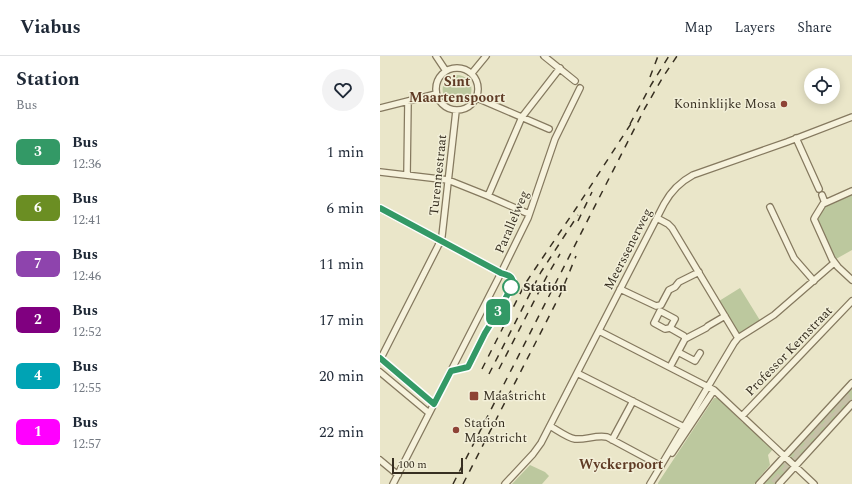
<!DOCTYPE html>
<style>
body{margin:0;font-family:Spectral,serif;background:#f2f2f3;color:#1f2937;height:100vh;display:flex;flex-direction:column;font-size:15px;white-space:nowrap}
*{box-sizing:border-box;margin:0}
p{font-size:13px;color:#747a83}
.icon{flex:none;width:22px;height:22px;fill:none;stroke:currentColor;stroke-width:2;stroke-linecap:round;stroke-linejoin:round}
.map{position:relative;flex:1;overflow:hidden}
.details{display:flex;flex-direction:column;background:#fff;width:380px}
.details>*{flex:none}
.badge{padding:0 8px;border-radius:6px;font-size:14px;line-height:26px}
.buttons{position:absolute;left:424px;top:12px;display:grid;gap:8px}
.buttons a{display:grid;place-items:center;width:36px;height:36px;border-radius:50%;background:#fff;box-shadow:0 2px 10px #0003;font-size:20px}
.scale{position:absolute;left:12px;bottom:10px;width:71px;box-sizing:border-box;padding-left:4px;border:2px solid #372f21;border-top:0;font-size:11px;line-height:14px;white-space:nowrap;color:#372f21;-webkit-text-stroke:3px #f2efd8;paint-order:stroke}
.map>.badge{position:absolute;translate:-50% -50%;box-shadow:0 0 0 2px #fff}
.round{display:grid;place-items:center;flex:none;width:42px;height:42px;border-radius:21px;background:#f2f2f3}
.head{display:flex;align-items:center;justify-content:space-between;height:68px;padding:0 16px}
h1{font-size:19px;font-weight:700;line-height:30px}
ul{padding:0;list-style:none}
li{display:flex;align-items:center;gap:12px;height:56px;padding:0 16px}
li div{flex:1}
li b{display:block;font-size:15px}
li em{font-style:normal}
li .badge{min-width:44px;font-weight:700;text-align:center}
header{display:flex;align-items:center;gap:24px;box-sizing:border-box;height:56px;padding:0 20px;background:#fff;border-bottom:1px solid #e0e1e3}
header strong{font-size:19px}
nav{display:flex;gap:22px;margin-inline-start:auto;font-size:14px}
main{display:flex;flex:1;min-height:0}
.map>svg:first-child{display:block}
</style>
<header>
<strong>Viabus</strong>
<nav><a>Map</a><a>Layers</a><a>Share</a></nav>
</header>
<main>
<section class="details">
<div class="head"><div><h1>Station</h1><p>Bus</p></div><a class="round"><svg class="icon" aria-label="heart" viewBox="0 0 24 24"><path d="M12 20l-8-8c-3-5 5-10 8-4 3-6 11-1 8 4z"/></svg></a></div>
<ul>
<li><span class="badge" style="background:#396;color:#fff">3</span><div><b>Bus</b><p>12:36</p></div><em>1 min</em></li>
<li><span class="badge" style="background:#6b8e23;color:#fff">6</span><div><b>Bus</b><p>12:41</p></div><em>6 min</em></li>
<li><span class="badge" style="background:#8e44ad;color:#fff">7</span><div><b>Bus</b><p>12:46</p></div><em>11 min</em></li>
<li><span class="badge" style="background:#800080;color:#fff">2</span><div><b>Bus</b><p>12:52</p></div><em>17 min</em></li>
<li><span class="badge" style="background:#00a3b4;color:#fff">4</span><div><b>Bus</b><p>12:55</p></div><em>20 min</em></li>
<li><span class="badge" style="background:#f0f;color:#fff">1</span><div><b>Bus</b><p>12:57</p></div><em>22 min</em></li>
</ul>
</section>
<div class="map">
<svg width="472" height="428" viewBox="0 0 472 428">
<rect width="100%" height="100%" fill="#eae6c9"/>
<path fill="#bcc89e" d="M 74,19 C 98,17 96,50 76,47 C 71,47 68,45 65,41 C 59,32 65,22 74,19 Z
M 472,138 L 472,194 L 456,203 L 437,165 L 444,151 Z
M 360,232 L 381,266 L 359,279 L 339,245 Z
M 472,329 L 472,346 L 398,428 L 382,428 Z
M 334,342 L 338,342 L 363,367 L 364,366 L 393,393 L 388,399 L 390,409 L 374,428 L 278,428 L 278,427 Z
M 150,409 L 165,416 L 169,420 L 162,428 L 132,428 Z"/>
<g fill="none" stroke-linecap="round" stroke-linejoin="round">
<path stroke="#c6c1a7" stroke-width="10" stroke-dasharray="10 5" stroke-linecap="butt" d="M 460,344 L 472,331
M 402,407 L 464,341
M 395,428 L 440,378 L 472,344"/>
<g stroke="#85795f" stroke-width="8">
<path id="street" d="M 56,0 L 66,15
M 164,0 L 195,25
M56 33a21 21 0 1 1 42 0a21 21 0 1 1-42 0Z
M 92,17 L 106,0
M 97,42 L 169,73
M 0,52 L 56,38
M 416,82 L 439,133
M 0,116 L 68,124 L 108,140 L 149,158
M 27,119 L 28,45
M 472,135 L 443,148 L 435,161 L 434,163 L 452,203 L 458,211 L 472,224
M 442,139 L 445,147
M 108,140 L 142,61 L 180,12
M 390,151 L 414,202 L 434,225
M 0,152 L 121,217
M 277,162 L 288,168 L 292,172 L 358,282
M 240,233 L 276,250 L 281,249 L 289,234 L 295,231 L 299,226 L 319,216
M 290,272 L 295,263 L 280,255 L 274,267 L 285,273 L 290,272 L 304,280 L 305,283
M 219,275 L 334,334 L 434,428
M 305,283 L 326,272 L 328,270 L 345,260
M 298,296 L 315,305 L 320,297
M 0,302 L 54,348
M 0,304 L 58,190 L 62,180 L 76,55
M 290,311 L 305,283
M 0,316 L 49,357
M 197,317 L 308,373
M 362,360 L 472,245
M 170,370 C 177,374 188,382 195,383 C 206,384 215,379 227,381 L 281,410
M 232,384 L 253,345
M 292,397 L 334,334
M 0,404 L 18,419
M 13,428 L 121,217 L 148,162 L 175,83 L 200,32
M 125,428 L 153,398 L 161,387 L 284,148 C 291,135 300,126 313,119 L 407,86 L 472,61
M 270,428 L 354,287 L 358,282 L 394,259 L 454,207
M 379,428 L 472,327
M 399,428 L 472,348"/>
</g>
<use href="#street" stroke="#f6f2dc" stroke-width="5.5"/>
<path stroke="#372f21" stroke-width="1.5" stroke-dasharray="7 7" stroke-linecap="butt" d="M 270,21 L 278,0
M 250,68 L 271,29 L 289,0
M 198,165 L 212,136
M 102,313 L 145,228 L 155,213 L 197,151 L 254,63
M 119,313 L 167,220 L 180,198
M 109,318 L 161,216 L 198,159
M 73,428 L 265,52 L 283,21 L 297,0
M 83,428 L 180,239 L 196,200"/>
</g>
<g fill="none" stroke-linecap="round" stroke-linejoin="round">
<g stroke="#fff" stroke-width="9">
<path id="line" d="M 0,152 L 121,217 C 128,219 133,220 133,228 L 120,253 L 105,277 L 88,311 L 71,315 L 54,348 L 0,302"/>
</g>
<use href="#line" stroke="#396" stroke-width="6"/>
</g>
<g fill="#8e4336" stroke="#f2efd8" stroke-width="1.5">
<circle cx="404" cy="48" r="4"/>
<rect x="89" y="335" width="10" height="10" rx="2"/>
<circle cx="76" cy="374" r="4"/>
</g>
<circle fill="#fff" stroke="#396" stroke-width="2" cx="131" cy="231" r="8"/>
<g text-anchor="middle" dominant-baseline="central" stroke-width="3" stroke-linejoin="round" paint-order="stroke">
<g font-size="13" fill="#372f21" stroke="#f2efd8" text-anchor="start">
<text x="396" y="48" text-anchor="end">Koninklijke Mosa</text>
<text x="103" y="340">Maastricht</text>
<text x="84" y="367">Station<tspan x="84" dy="15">Maastricht</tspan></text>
</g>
<g font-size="13" fill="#372f21" stroke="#f2efd8">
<text transform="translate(58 119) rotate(-84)">Turennestraat</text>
<text transform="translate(132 166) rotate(-67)">Parallelweg</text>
<text transform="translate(248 193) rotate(-63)">Meerssenerweg</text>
<text transform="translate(409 295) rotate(-46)">Professor Kernstraat</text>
</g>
<g font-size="13" font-weight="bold" fill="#372f21" stroke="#f2efd8" text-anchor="start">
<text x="143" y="231">Station</text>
</g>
<g font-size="14" font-weight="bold" fill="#5f3b25" stroke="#f2efd8">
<text x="77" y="25">Sint<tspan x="77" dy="16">Maartenspoort</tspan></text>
<text x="241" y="408">Wyckerpoort</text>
</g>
</g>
</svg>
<div class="buttons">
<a><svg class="icon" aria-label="locate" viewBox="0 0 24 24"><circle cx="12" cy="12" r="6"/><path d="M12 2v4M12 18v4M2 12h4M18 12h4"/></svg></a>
</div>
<div class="scale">100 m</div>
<b class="badge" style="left:118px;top:256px;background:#396;color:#fff">3</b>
</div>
</main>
